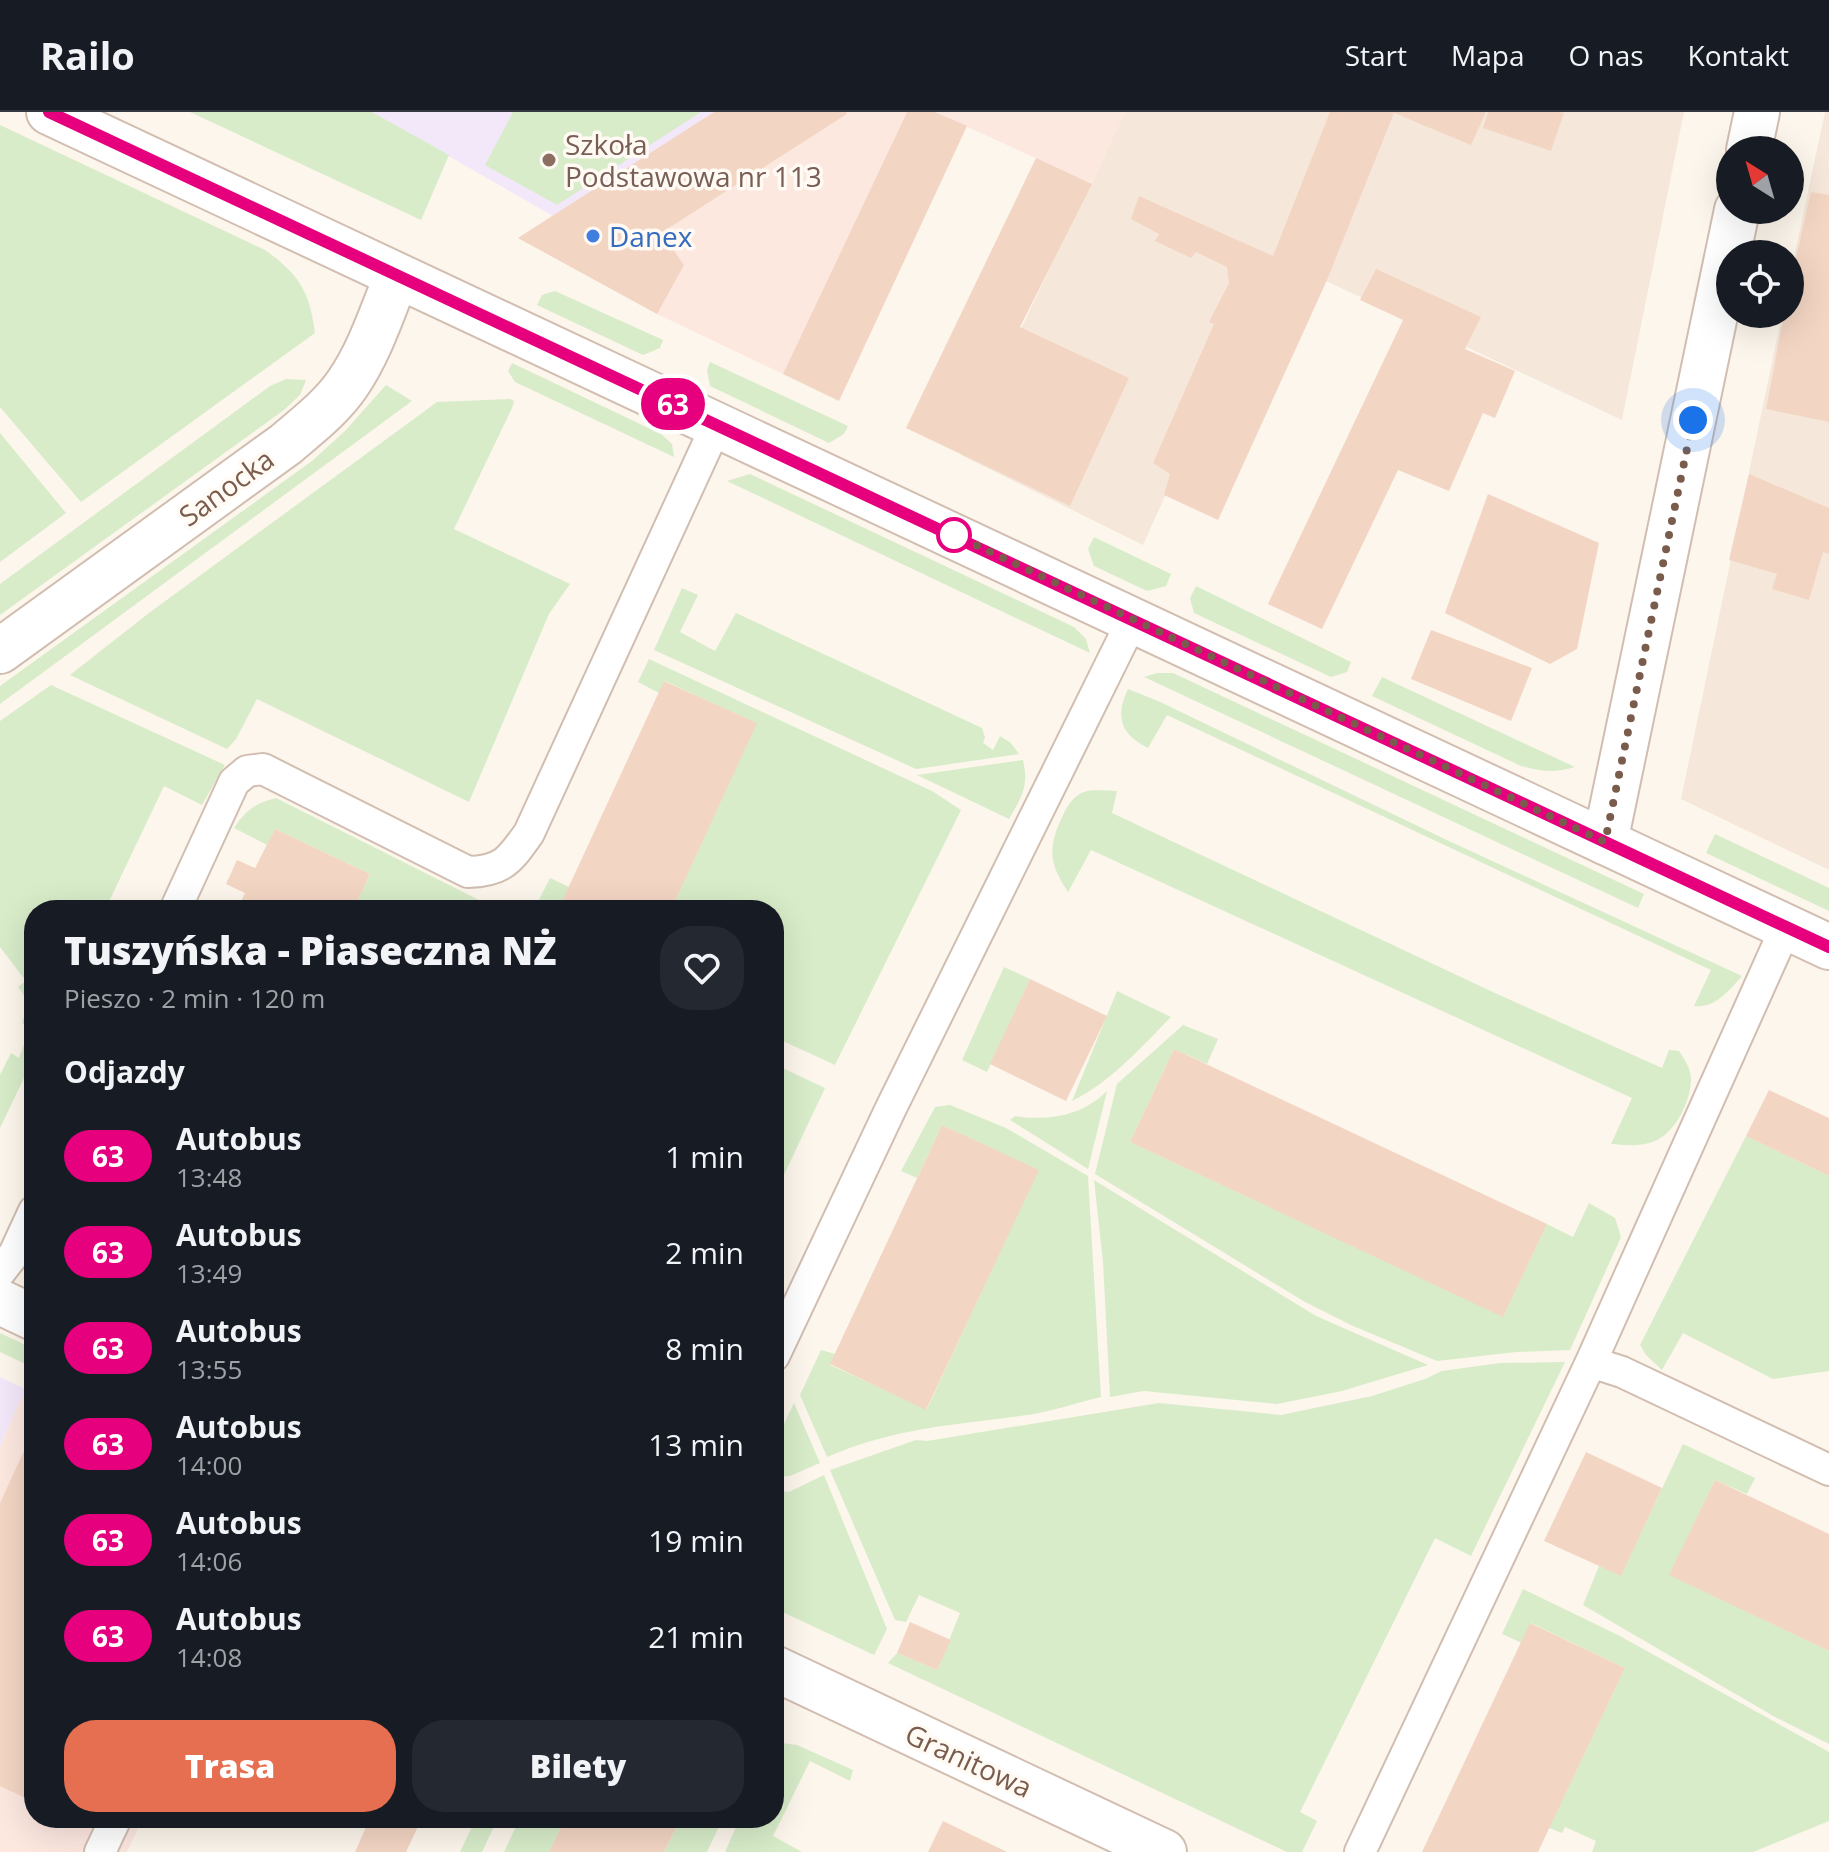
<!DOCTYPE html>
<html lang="pl">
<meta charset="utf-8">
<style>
body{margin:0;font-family:"Open Sans",sans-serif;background:#242831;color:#f1f3f6;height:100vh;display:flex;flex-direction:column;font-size:30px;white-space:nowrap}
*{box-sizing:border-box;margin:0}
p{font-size:26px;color:#9ea1a6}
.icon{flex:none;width:44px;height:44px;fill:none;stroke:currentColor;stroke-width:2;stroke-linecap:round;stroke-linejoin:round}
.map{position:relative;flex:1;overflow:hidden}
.side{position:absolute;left:24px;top:788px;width:760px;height:928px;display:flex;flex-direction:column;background:#171b24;border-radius:32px;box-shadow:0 8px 32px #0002}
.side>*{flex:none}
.badge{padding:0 16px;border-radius:26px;font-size:28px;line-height:52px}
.needle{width:52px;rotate:323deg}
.tools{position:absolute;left:1716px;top:24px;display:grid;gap:16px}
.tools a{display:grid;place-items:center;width:88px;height:88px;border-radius:50%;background:#171b24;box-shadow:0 8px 32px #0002;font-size:40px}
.you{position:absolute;width:40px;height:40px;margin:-20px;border:6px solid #fff;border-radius:50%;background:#1a73e8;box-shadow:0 0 0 12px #1a73e833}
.map>.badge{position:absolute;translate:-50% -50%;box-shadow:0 0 0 4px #fff}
h2{padding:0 40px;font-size:30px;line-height:72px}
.round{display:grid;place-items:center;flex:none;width:84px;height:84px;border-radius:32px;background:#242831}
.headline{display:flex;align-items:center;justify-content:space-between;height:136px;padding:0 40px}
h1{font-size:38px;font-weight:800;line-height:60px}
.button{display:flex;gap:16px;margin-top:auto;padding:16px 40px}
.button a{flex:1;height:92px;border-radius:32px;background:#e76f51;color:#fff;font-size:32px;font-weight:800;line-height:92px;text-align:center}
.button a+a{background:#242831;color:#f1f3f6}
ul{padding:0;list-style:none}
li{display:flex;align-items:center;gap:24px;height:96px;padding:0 40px}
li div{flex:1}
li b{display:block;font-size:30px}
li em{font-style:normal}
li .badge{min-width:88px;font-weight:700;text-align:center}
header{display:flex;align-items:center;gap:48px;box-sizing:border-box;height:112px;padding:0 40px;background:#171b24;border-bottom:2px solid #363941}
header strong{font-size:38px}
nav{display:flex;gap:44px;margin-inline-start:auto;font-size:28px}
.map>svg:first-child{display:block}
</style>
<header>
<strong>Railo</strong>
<nav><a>Start</a><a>Mapa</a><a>O nas</a><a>Kontakt</a></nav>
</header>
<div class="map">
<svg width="1829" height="1740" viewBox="0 0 1829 1740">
<rect width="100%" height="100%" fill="#fdf6ec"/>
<path fill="#f5e8da" d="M 1124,0 L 1684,0 L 1622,308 L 1273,144 L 1143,433 L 961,343 Z
M 1825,0 L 1829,0 L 1829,758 L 1681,687 L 1782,202 L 1790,202 L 1790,164 Z"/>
<path fill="#fde8e0" d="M 714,0 L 907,0 L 783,262 L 657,202 L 518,126 Z
M 935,0 L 1125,0 L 1092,72 Z
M 34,1271 L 34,1706 L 143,1706 L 127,1740 L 0,1740 L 0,1335 L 25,1277 Z"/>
<path fill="#f3e8fa" d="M 372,0 L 715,0 L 553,104 Z
M 0,1265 L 25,1277 L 0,1335 Z"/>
<path fill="#d8ecc9" d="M 190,0 L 372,0 L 449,43 L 421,108 Z
M 513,0 L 701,0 L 557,93 L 485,53 Z
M 0,13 L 265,138 C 299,162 310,180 315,221 L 81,390 L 0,295 Z
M 555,179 L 663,228 L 660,236 L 643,243 L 537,193 L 542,183 Z
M 710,250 L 848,314 L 844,322 L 829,331 L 710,274 L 707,258 Z
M 512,251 L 661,322 L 672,332 L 674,345 L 515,270 L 508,259 Z
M 286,267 L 306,268 L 300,283 L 284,298 L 0,503 L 0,472 L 270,274 Z
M 386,273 L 412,289 L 0,592 L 0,574 L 312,349 L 345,319 Z
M 510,287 L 514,289 L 512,296 L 454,417 L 570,472 L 549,502 L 469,690 L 257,587 L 236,627 L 227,637 L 70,563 L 149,501 L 437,290 Z
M 0,321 L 66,401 L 0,450 Z
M 750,362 L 1074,515 L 1086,527 L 1090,541 L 727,369 Z
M 1094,425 L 1171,462 L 1166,474 L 1147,479 L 1094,454 L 1088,437 Z
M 1196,474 L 1351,550 L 1347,560 L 1331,565 L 1194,501 L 1190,486 Z
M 682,476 L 698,483 L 680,520 L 715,539 L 736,501 L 982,616 L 985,625 L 983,631 L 993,638 L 1000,624 L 1011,631 L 1019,642 L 916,657 L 654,538 Z
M 649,547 L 932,679 L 961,698 L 835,953 L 774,925 L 774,798 L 671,798 L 756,611 L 665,569 L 659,581 L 638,570 Z
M 1157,561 L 1173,561 L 1644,782 L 1638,796 L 1144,565 Z
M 1382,565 L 1575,655 C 1555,661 1541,660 1521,654 L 1372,584 Z
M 51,573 L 225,653 L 202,693 L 164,674 L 105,798 L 34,798 L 34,945 L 0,1016 L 0,963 L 11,941 L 19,946 L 30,916 L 22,911 L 29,891 L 18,875 L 26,869 L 0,835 L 0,609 Z
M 1128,577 L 1158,589 L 1451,730 L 1742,864 C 1730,878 1714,897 1694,894 L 1711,858 L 1167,603 L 1148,636 C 1120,622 1115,605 1128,577 Z
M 1023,648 C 1029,675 1022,684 1009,707 L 917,663 Z
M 1117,679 L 1112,701 L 1495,881 L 1662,956 L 1669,938 L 1679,939 C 1685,948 1691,957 1691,967 C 1691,989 1675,1021 1655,1029 C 1641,1035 1625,1033 1611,1032 L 1632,986 L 1091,738 L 1068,780 C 1048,750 1048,735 1063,703 C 1068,693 1073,684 1084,680 C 1094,677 1107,679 1117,679 Z
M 276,686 L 487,792 L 484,798 L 353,798 L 370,762 L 275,717 L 267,733 L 234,716 C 245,699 255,691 276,686 Z
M 1715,722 L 1829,776 L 1829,799 L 1706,741 Z
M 550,766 L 569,775 L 558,798 L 534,798 Z
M 1004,855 L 1030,867 L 987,960 L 962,948 Z
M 1117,879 L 1171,905 C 1140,936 1111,970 1072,989 Z
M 1183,913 L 1218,927 L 1207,952 L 1174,937 L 1130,1030 L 1503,1204 L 1547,1112 L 1573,1125 L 1589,1091 L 1615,1106 L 1621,1125 L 1570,1238 L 1516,1240 L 1437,1249 L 1353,1214 L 1305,1190 L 1095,1062 L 1117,972 Z
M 774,952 L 825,976 L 774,1084 Z
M 1107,979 L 1088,1057 L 1010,1008 L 1015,1004 C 1049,1009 1082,1004 1107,979 Z
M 950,993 L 1006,1016 L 1088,1064 L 1101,1285 C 1079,1290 1056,1298 1034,1302 C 959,1313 899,1314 827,1345 L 800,1283 L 821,1238 L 835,1242 L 830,1253 L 927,1297 L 1038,1058 L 942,1013 L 917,1066 L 901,1059 L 935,995 Z
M 1746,1024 L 1829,1064 L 1829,1259 L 1773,1267 L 1683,1221 L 1662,1258 L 1646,1243 L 1640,1233 Z
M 1094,1068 L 1316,1204 L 1428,1253 L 1342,1279 L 1277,1292 L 1144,1279 L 1110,1285 L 1103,1150 Z
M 0,1221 L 34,1237 L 34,1256 L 0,1240 Z
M 1565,1250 L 1471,1444 L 1435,1426 L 1300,1700 L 1317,1709 L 1302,1740 L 1287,1740 L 888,1551 L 897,1541 L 937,1558 L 960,1501 L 919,1483 L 906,1510 L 895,1508 L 830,1358 L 916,1328 L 927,1329 L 1159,1291 L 1281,1303 L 1372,1284 L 1425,1267 L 1442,1259 L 1500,1251 Z
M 794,1291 L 820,1351 L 790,1364 L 774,1365 L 774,1333 Z
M 1683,1332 L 1755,1366 L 1747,1382 L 1715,1368 L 1670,1463 L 1829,1539 L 1829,1632 L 1775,1605 L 1583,1493 L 1599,1454 L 1621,1463 Z
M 824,1363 L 887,1517 L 874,1543 L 774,1496 L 774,1379 L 789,1380 Z
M 1523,1477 L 1618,1523 L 1829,1640 L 1829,1709 L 1753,1740 L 1592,1740 L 1596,1729 L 1565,1715 L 1562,1721 L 1549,1716 L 1625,1556 L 1531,1511 L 1522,1531 L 1502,1522 Z
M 782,1631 L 797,1633 L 853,1658 L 850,1669 L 810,1649 L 773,1724 L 802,1740 L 725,1740 L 740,1706 L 774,1706 L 774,1640 Z
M 476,1706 L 498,1706 L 482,1740 L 460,1740 Z
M 520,1706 L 566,1706 L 549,1740 L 504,1740 Z
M 681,1706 L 723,1706 L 707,1740 L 664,1740 Z"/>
<path fill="#f3d5c3" d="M 714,0 L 846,0 L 847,2 L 661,121 L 684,153 L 657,202 L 518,126 Z
M 907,0 L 935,0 L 967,14 L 839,289 L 783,262 Z
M 1330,0 L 1486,0 L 1471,33 L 1394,1 L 1327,168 L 1218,408 L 1164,383 L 1170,362 L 1153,351 L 1214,212 L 1209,210 L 1229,171 L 1227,155 L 1196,140 L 1191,146 L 1155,129 L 1159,122 L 1131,107 L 1139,84 L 1273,144 Z
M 1488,0 L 1560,0 L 1564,1 L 1551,39 L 1483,16 Z
M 1036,46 L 1092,72 L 1020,215 L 1129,266 L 1070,394 L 906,316 Z
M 1811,80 L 1829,83 L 1829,310 L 1766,297 L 1784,202 L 1790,202 L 1790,172 Z
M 1376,157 L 1481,205 L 1465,237 L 1515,259 L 1495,306 L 1483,301 L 1449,379 L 1398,358 L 1322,517 L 1268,492 L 1403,208 L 1360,188 Z
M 1749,362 L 1829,396 L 1829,442 L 1823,440 L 1809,488 L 1772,477 L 1777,462 L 1729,448 Z
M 1488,382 L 1599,431 L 1577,537 L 1550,552 L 1445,501 Z
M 1431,518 L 1532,556 L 1511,609 L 1411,567 Z
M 664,569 L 757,611 L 671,798 L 558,798 Z
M 275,717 L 370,762 L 353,798 L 237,798 L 245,781 L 226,772 L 237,748 L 255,756 Z
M 1030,867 L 1107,904 L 1066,989 L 990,952 Z
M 1174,937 L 1547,1112 L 1503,1205 L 1130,1030 Z
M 1769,978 L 1829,1006 L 1829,1064 L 1746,1024 Z
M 942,1013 L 1039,1058 L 926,1298 L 830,1252 Z
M 34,1317 L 34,1690 L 0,1674 L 0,1391 Z
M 1586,1340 L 1662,1376 L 1621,1464 L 1544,1429 Z
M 1715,1368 L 1829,1422 L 1829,1539 L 1669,1463 Z
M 910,1510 L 951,1528 L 937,1558 L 897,1541 Z
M 1530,1511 L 1625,1556 L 1538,1740 L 1422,1740 Z
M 370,1706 L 422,1706 L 406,1740 L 355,1740 Z
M 566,1706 L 681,1706 L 664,1740 L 549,1740 Z
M 943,1709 L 1007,1740 L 928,1740 Z"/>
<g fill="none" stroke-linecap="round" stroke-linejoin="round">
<g stroke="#d1beb0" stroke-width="34">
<path id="service" d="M 175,798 L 234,670 L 247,659 L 263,657 L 468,760 C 503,759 510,748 529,721 L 717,312
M 0,1160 L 14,1142 L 34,1099
M 774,1244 L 891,996 L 1133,507
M 1591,1250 L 1622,1260 L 1829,1358
M 100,1740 L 116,1706
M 1360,1740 L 1591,1250 L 1786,815"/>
</g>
<g stroke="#d1beb0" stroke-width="48">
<path id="minor" d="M 1749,38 L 1757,0
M 0,539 L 286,332 C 308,313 332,295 348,271 C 370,239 382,200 397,164
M 1605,730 L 1737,98
M 0,1190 L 34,1206
M 774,1556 L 1164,1740"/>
</g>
<g stroke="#d1beb0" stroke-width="48">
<path id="tertiary" d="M 49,0 L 1829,835"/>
</g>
<use href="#service" stroke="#fff" stroke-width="30"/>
<use href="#minor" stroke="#fff" stroke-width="44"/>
<use href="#tertiary" stroke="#fff" stroke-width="44"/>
</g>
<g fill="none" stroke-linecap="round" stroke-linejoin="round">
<g stroke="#fff" stroke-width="18">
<path id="line" d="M 49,0 L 1829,835"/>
</g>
<use href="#line" stroke="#e6007e" stroke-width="12"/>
<path stroke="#7a5c4d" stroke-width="8" stroke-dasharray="0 14.4" d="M 954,423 L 946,419 L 1605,730 L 1693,308"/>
</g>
<circle fill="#8d6e63" stroke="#fffaf3" stroke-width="3" cx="549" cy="48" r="8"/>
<circle fill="#3f7fe0" stroke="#fffaf3" stroke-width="3" cx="593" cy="124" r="8"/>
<circle fill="#fff" stroke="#e6007e" stroke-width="4" cx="954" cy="423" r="16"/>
<g text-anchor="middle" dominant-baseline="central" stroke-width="7" stroke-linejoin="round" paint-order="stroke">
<g font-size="28" fill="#785e54" stroke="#fffaf3" text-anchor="start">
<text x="565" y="32">Szkoła<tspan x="565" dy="32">Podstawowa nr 113</tspan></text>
</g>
<g font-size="28" fill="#366cbe" stroke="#fffaf3" text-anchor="start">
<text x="609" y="124">Danex</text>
</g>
<g font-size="28" fill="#7a5c4d" stroke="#fffaf3">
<text transform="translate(226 375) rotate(-36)">Sanocka</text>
<text transform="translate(969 1648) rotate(25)">Granitowa</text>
</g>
</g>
</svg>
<div class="tools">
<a><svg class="needle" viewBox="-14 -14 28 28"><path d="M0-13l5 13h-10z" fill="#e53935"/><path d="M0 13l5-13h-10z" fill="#9ea1a6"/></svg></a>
<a><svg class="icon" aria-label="locate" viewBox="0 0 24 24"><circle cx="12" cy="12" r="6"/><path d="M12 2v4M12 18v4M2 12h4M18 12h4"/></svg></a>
</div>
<div class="you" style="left:1693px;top:308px"></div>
<b class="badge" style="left:673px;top:292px;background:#e6007e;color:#fff">63</b>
<section class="side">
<div class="headline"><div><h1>Tuszyńska - Piaseczna NŻ</h1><p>Pieszo · 2 min · 120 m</p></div><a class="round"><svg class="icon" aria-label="heart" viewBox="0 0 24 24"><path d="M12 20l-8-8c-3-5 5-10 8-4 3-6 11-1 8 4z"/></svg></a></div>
<h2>Odjazdy</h2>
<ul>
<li><span class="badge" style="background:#e6007e;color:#fff">63</span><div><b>Autobus</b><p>13:48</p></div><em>1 min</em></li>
<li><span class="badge" style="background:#e6007e;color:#fff">63</span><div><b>Autobus</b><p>13:49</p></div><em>2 min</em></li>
<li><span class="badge" style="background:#e6007e;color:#fff">63</span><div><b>Autobus</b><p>13:55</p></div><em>8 min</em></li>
<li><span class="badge" style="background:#e6007e;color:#fff">63</span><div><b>Autobus</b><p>14:00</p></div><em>13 min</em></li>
<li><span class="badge" style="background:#e6007e;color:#fff">63</span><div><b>Autobus</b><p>14:06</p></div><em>19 min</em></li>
<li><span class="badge" style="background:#e6007e;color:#fff">63</span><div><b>Autobus</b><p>14:08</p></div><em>21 min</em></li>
</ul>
<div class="button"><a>Trasa</a><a>Bilety</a></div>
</section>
</div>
